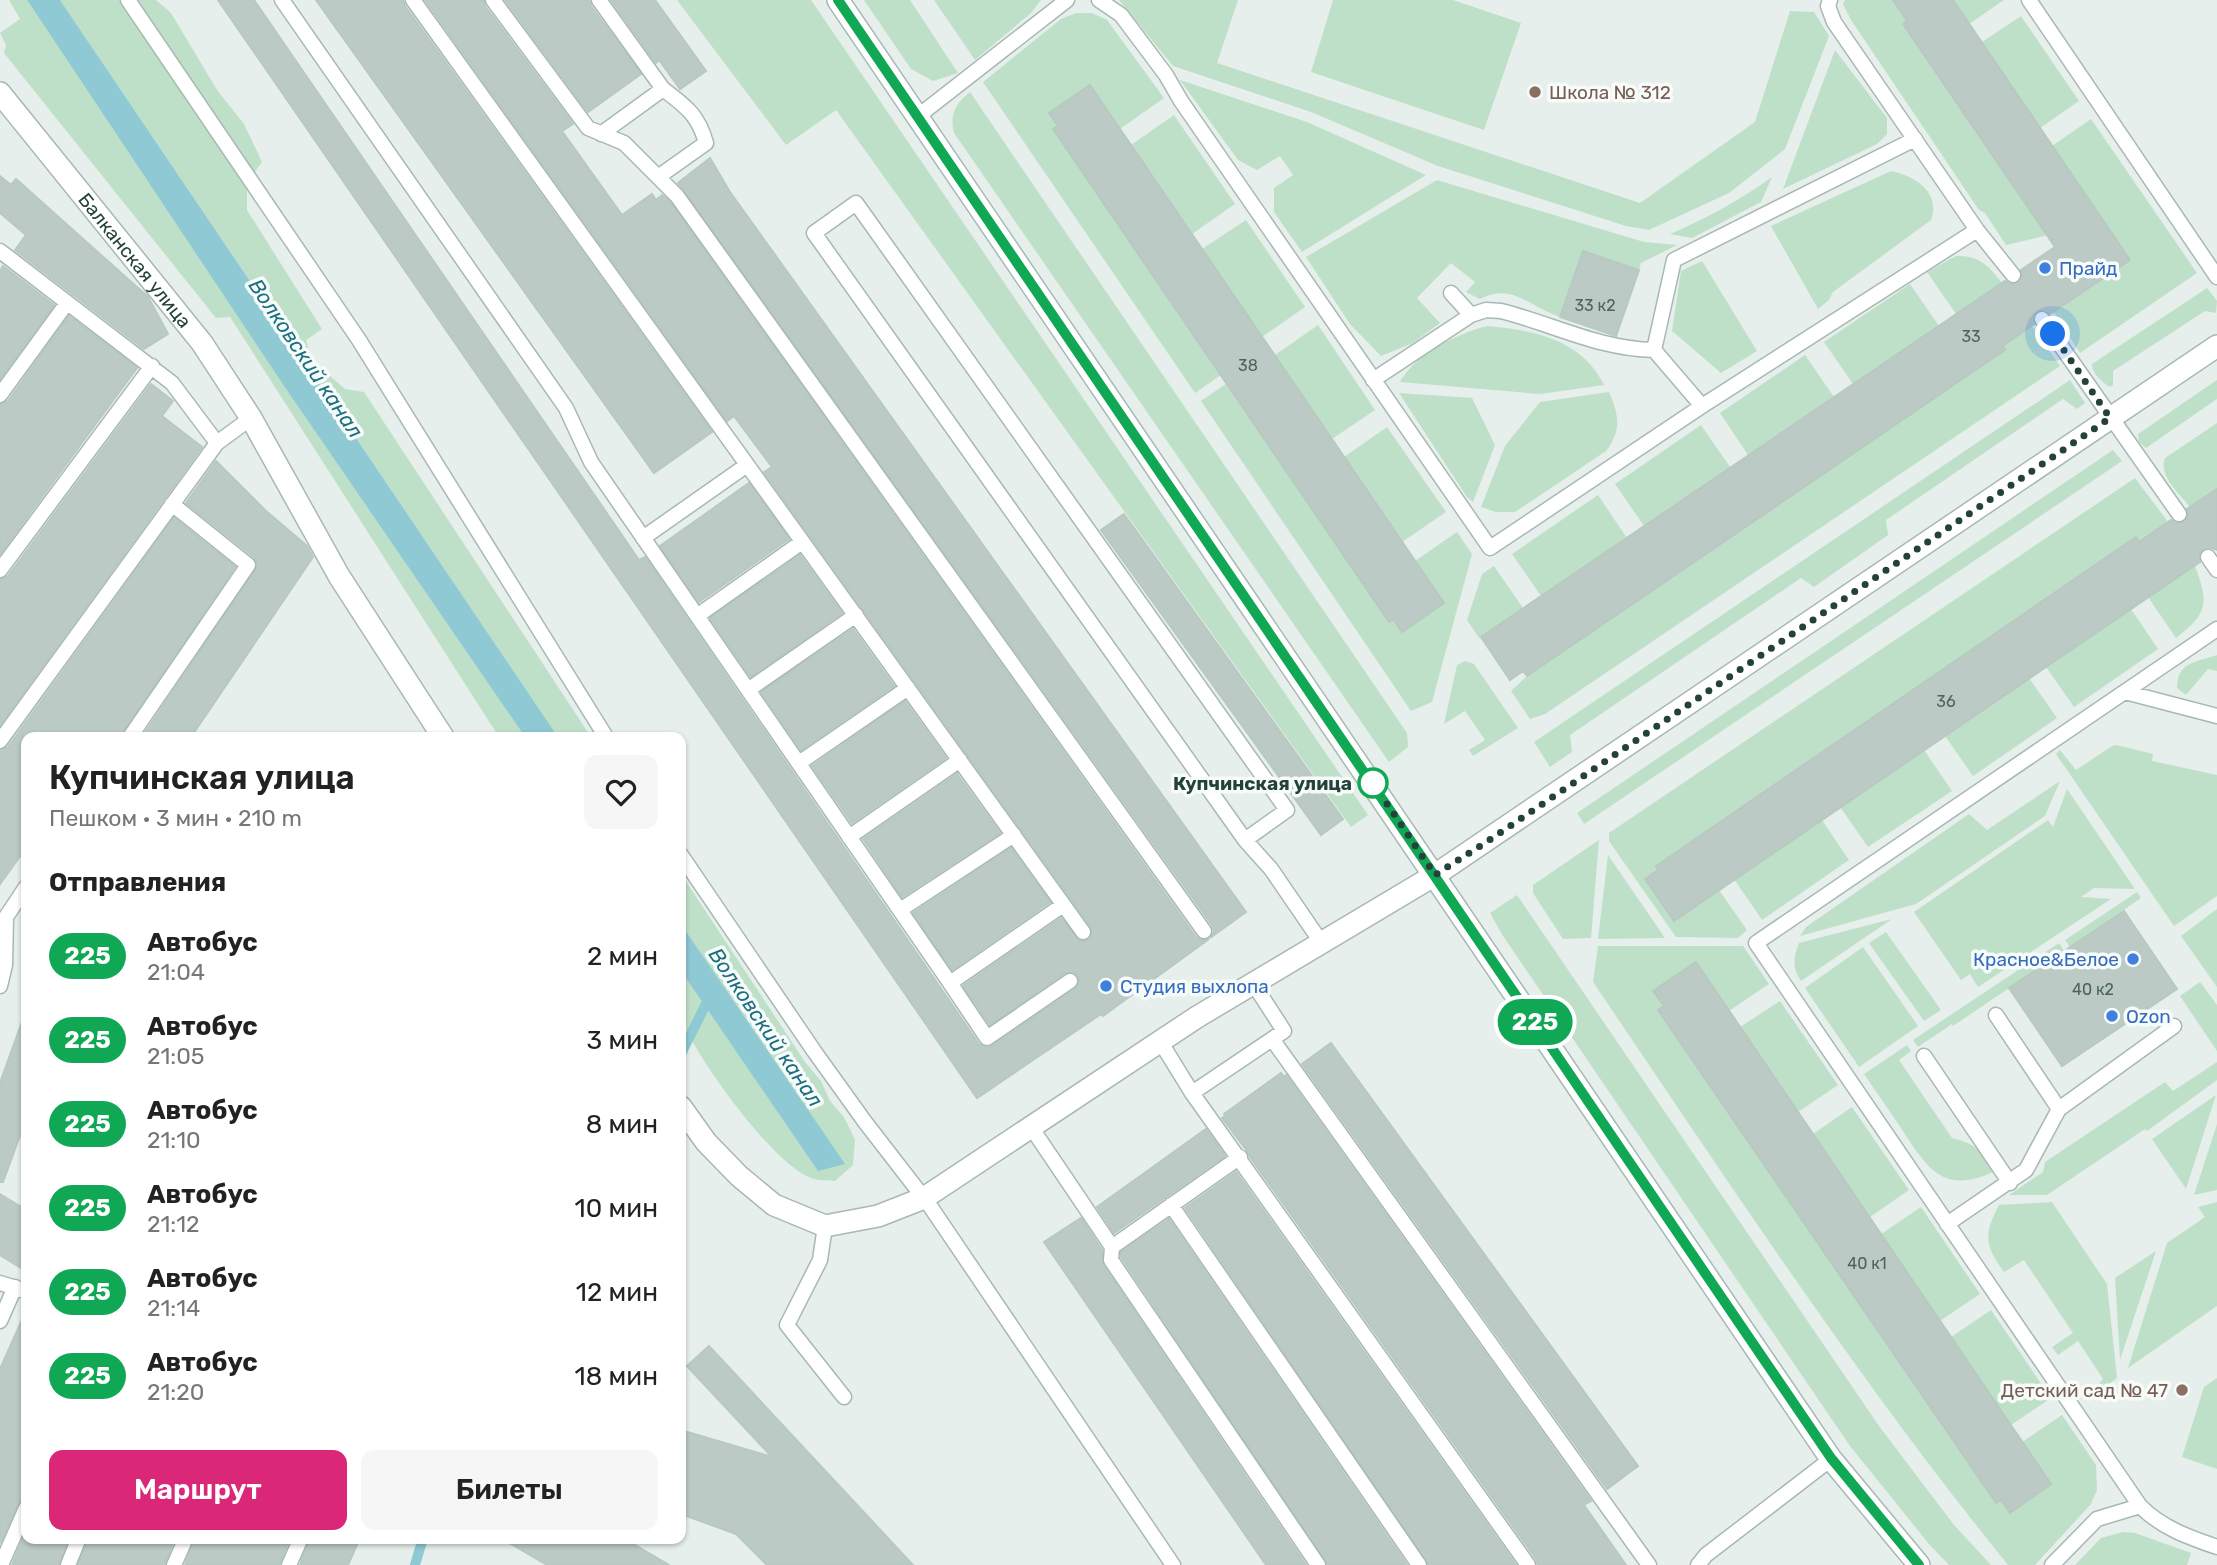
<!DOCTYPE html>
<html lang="ru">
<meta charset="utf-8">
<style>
body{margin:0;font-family:Rubik,sans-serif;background:#f6f6f6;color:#222;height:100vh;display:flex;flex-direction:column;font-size:26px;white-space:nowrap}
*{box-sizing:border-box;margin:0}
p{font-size:23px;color:#767676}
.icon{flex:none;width:38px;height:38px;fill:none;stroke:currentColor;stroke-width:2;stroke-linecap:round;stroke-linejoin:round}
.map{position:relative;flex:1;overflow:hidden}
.side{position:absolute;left:21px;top:732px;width:665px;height:812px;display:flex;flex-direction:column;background:#fff;border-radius:14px;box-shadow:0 2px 5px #0004}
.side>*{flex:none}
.badge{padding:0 14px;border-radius:23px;font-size:24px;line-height:46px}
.you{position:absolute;width:35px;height:35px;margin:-18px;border:5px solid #fff;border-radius:50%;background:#1a73e8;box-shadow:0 0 0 10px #1a73e833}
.map>.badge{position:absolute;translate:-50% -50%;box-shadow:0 0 0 4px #fff}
h2{padding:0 28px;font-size:26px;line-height:63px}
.round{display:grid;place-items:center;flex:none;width:74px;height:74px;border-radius:14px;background:#f6f6f6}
.headline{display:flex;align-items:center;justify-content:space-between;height:119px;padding:0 28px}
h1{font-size:33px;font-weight:600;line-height:52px}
.button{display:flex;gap:14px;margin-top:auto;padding:14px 28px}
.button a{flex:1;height:80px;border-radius:14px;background:#db2777;color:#fff;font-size:28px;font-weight:600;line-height:80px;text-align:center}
.button a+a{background:#f6f6f6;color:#222}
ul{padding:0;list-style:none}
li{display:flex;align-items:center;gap:21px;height:84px;padding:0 28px}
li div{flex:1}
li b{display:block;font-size:26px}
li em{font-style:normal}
li .badge{min-width:77px;font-weight:700;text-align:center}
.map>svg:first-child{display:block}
</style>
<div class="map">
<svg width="2217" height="1565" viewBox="0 0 2217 1565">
<rect width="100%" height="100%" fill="#e6efeb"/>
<path fill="#bfe0c8" d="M 9,0 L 27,0 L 286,389 L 525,737 L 499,737 L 230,317 L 216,318 L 4,53 L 6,45 L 0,33 L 20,19 Z
M 60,0 L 156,0 L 171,13 L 217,90 L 244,124 L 262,162 L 247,183 L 247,210 L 322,329 L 306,340 L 312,360 L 345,389 L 364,392 L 591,737 L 558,737 Z
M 677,0 L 811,0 L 1368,815 L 1351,827 L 836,110 L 786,145 Z
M 864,0 L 910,0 L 958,73 L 933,81 L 911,69 Z
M 934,0 L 1041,0 L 1031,13 L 975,60 Z
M 1119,0 L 1238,0 L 1217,63 L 1640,203 L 1755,122 L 1790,11 L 1814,12 L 1829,36 L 1785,149 L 1729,193 L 1649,230 L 1626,226 L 1438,166 L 1311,112 L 1173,66 Z
M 1333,0 L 1453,0 L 1521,23 L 1484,130 L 1311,72 Z
M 1845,0 L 1911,0 L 1907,21 L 1903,24 L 2028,208 L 2053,234 L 2006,245 L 1985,213 L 1979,210 L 1851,20 L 1843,4 Z
M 1953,0 L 2004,0 L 1969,24 Z
M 1076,13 L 1092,13 L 1107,20 L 1164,98 L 1120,129 L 1090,85 L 1049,113 L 1058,126 L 1053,129 L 1221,375 L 1195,393 L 983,82 L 1061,19 Z
M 2021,16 L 2079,101 L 2040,128 L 1982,42 Z
M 1835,50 L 1887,118 L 1887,134 L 1877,144 L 1783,189 Z
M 1180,80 L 1307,122 L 1426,175 L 1302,252 L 1274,212 L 1274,188 L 1293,175 L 1280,156 L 1257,170 L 1238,160 Z
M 970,92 L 1407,733 L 1408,747 L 1389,762 L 954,133 C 949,114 956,103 970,92 Z
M 1174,115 L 1235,204 L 1192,234 L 1131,145 Z
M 2091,119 L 2197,273 L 2080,353 L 2053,311 L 2130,259 L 2052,146 Z
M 1891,171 C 1915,176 1941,192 1931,220 L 1833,292 L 1829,300 L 1818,309 L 1771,226 Z
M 1772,177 L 1761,202 L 1692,238 L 1670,234 C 1707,218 1739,201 1772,177 Z
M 1437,180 L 1644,242 L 1677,245 L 1641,263 L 1639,270 L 1583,251 L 1560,317 C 1529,307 1512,282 1480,299 L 1466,292 L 1475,282 L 1451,263 L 1417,298 L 1440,323 L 1413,343 L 1381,356 L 1350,324 L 1306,257 Z
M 1246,220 L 1305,307 L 1262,337 L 1202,249 Z
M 1956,256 C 1979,255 1989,266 2002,283 L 1956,314 L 1927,272 Z
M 1702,261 L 1757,351 L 1721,373 L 1672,331 L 1681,271 Z
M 1910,284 L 1939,326 L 1853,384 L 1824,342 Z
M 2207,288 L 2217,301 L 2216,313 L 2205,311 L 2113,371 L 2113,385 L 2110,387 C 2103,383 2091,372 2092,364 Z
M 1318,325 L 1375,410 L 1332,439 L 1275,355 Z
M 1487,326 C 1533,330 1582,339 1604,385 L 1540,394 L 1400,382 C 1414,355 1458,333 1487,326 Z
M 2032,326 L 2060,366 L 1545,714 L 1530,719 L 1511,691 L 1527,676 L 1913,412 Z
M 1805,355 L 1834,397 L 1748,455 L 1720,413 Z
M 2070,380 L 2085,403 L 2077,409 L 2063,399 L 1886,520 L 1888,535 L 1814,587 L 1801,578 L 1570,735 L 1572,752 L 1550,767 L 1534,742 Z
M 2217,380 L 2217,399 L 2146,448 L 2139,442 L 2138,434 Z
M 1227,383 L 1341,541 L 1336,545 L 1389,622 L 1393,619 L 1402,632 L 1444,603 L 1415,561 L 1457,532 L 1472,554 L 1432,702 L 1411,711 L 1201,401 Z
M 1609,392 C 1619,415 1622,430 1606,451 L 1515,512 L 1496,512 L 1481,507 L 1505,446 L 1540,402 Z
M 1399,393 L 1472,398 L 1495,445 L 1473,502 L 1467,497 Z
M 2217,423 L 2217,489 L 2190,507 C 2180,494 2158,476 2165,458 Z
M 1701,425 L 1730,467 L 1644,526 L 1615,484 Z
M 1387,427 L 1446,512 L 1402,542 L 1344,457 Z
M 2113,450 L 2122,461 L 1584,824 L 1577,813 Z
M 2135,478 L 2168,522 L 2139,542 L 2135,537 L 2069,582 L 2073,588 L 2044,600 L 1760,794 L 1762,799 L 1733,813 L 1656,865 L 1658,870 L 1645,879 L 1674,921 L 1719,890 L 1747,930 L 1738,938 L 1676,937 L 1609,841 L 1609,833 Z
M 1598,495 L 1627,538 L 1541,596 L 1512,554 Z
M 1494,566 L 1523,608 L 1479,638 L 1467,620 L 1482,574 Z
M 2195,566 C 2209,604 2208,613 2176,638 L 2148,597 Z
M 2131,609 L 2158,649 L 2074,707 L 2046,667 Z
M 2217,655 L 2217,671 L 2208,669 L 2186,695 L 2177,688 C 2177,662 2196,662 2217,655 Z
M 1465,661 L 1474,664 L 1518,728 L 1473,756 L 1469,750 L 1485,740 L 1465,711 L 1444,724 L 1457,665 Z
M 2029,678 L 2057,718 L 1973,776 L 1945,736 Z
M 2117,745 L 2153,754 L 2152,761 L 2217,775 L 2217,896 L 2174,926 L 2056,754 L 2060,750 L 2076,770 L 2112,746 Z
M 1924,750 L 1952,791 L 1868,847 L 1840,807 Z
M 2060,781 L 2045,816 L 1916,904 L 1800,936 L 1806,927 L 1969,814 L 1987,830 Z
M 2067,789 L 2135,889 L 2094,888 L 2081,897 L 2111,899 L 1978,987 L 1970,974 L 1961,980 L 1914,912 L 2048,820 L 2053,827 Z
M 1822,820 L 1849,860 L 1762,920 L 1734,879 Z
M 1599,840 L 1591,938 L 1563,939 L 1533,893 L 1533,885 Z
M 1608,855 L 1665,938 L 1598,939 Z
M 681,874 L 805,1062 L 821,1081 L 830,1101 L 844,1117 L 855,1140 L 853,1165 L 835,1181 C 829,1180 820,1181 814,1179 C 776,1169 695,1056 682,1020 C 678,1009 681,984 681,971 L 818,1170 L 844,1164 L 681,924 Z
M 2137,892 L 2141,898 L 2070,947 L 2065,940 Z
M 1517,895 L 1879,1426 L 1954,1525 L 1991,1565 L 1949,1565 L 1929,1544 L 1850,1446 L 1503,936 L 1490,913 Z
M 2217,909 L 2217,987 L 2181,936 Z
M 1892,919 L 1801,981 C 1792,967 1793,959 1799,943 Z
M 1886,932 L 1941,1010 L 1924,1021 L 1869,943 Z
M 2059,943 L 2064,951 L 1953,1026 L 1952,1024 L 1918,1047 L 1913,1040 Z
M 1598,946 L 1743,946 L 1769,984 L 1729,1011 L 1696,963 L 1654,992 L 1664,1006 L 1658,1010 L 1996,1503 L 2001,1500 L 2009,1513 L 2051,1484 L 2022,1442 L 2062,1415 L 2096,1465 L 2097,1490 L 2091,1504 L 2035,1565 L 2008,1565 C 1858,1380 1727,1180 1593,982 Z
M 1863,947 L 1918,1026 L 1859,1067 L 1805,988 Z
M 2200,982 L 2217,1005 L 2217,1051 L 2180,996 Z
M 1780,1001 L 1838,1085 L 1798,1112 L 1740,1027 Z
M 1907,1045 L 1911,1051 L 1899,1060 L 1952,1138 C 1976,1144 1980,1150 1995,1171 C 1943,1196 1927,1168 1901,1128 C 1889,1110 1876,1092 1864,1074 Z
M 2217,1062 L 2217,1080 L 2147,1131 L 2145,1129 L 2047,1195 L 2009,1195 L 2043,1172 L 2045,1162 L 2165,1082 L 2173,1091 Z
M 2216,1095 L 2186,1189 L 2152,1139 Z
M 1852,1107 L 1909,1190 L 1870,1217 L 1813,1134 Z
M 2217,1124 L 2217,1190 L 2194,1195 Z
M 2052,1202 L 2107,1284 L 2117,1378 L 2088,1400 L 2086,1397 L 2103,1379 L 2078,1341 L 2058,1355 L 2052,1347 L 2073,1333 L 2024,1260 L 2004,1272 C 1985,1246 1983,1235 1999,1205 Z
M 2217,1202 L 2217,1306 L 2128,1368 L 2167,1243 L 2205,1217 L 2198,1207 Z
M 1921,1207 L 1980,1294 L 1940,1321 L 1881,1234 Z
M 2156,1251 L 2120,1360 L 2115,1278 Z
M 1991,1310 L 2051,1398 L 2011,1425 L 1951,1337 Z
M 2217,1378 L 2217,1469 L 2182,1457 L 2204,1387 Z
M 2123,1532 L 2135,1533 L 2191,1553 L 2187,1565 L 2075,1565 L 2101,1538 Z"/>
<path fill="#8ec9d4" d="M 27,0 L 60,0 L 558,737 L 525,737 L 286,389 Z
M 681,924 L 845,1164 L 818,1171 L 681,971 Z"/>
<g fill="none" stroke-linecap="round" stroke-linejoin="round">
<path stroke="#8ec9d4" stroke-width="10" d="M 682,1052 L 710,996
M 415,1565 L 423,1538"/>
</g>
<path fill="#bbcac4" stroke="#b8c9c2" stroke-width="2" d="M 218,0 L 254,0 L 639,560 L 645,557 L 979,1044 L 987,1048 L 992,1046 L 1075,989 L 1079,980 L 1075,973 L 1065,973 L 990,1025 L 963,986 L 1061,918 L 1080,941 L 1085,941 L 1091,937 L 1091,927 L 764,472 L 772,467 L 734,416 L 727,421 L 425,0 L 484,0 L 485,6 L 573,124 L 562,131 L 622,215 L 652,194 L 656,200 L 662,195 L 670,202 L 1196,937 L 1201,940 L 1209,939 L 1103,1016 L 1101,1014 L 977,1098 Z
M 316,0 L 403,0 L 405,6 L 712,432 L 654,473 Z
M 505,0 L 589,0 L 591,6 L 641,74 L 588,112 Z
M 611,0 L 655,0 L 706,71 L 680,89 L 659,60 L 656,63 Z
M 1893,0 L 1953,0 L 2130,260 L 2050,314 L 2045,310 L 2037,311 L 2033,316 L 2034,324 L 2003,346 L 2005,350 L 1527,676 L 1523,671 L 1510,680 L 1481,637 L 2005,281 L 2010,284 L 2018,283 L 2022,278 L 2021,270 L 2055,247 L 1903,24 L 1907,21 Z
M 1090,85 L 1444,603 L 1402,632 L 1393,619 L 1389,622 L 1053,129 L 1058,126 L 1049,113 Z
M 710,158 L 730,192 L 1246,912 L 1210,938 L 1214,931 L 1212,925 L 678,183 Z
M 0,176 L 11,185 L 16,179 L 148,297 L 168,334 L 144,349 L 15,250 L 26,235 L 0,213 Z
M 1583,251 L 1639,270 L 1616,336 L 1560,317 Z
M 3,266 L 54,305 L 0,379 L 0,271 Z
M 69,316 L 137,368 L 0,554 L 0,404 L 8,401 Z
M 151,384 L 173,401 L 162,416 L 202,447 L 0,725 L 0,579 L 8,576 Z
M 216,461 L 266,511 L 307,546 L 313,557 L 191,737 L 142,737 L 257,567 L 254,557 L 186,503 Z
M 749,483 L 789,539 L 699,602 L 660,546 Z
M 2217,489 L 2217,550 L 2208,547 L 2203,549 L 2199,554 L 2200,562 L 1674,921 L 1645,879 L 1658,870 L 1656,866 L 2136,537 L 2139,542 L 2171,520 L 2176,523 L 2184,522 L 2188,517 L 2187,509 Z
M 1124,514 L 1343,819 L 1321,835 L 1101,530 Z
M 174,518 L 235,567 L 120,737 L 26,737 L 26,848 L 0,884 L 0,751 L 8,747 Z
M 800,555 L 842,613 L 751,677 L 710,618 Z
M 853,629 L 894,686 L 801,750 L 761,692 Z
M 905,701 L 946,758 L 852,823 L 812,766 Z
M 957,774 L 1000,833 L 902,897 L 863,839 Z
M 1011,848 L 1050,902 L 952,970 L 913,913 Z
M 2124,911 L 2177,989 L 2062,1066 L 2009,988 Z
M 1696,962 L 2051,1484 L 2010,1513 L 2001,1500 L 1996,1503 L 1658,1010 L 1664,1006 L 1653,991 Z
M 23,1019 L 26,1020 L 26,1119 L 3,1182 L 0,1182 L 0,1083 Z
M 1331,1043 L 1638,1466 L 1607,1489 L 1302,1064 Z
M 1281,1073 L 1284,1077 L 1286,1075 L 1591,1501 L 1584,1505 L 1626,1565 L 1538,1565 L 1536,1559 L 1250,1157 L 1247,1151 L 1222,1118 L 1225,1116 L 1224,1114 Z
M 1206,1129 L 1225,1156 L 1114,1233 L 1097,1207 Z
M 1236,1172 L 1516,1565 L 1429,1565 L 1185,1208 Z
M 0,1194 L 26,1210 L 26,1271 L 0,1255 Z
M 1081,1218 L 1102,1250 L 1103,1265 L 1306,1565 L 1266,1565 L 1044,1242 Z
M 1169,1219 L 1407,1565 L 1328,1565 L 1121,1257 L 1121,1252 Z
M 26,1311 L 26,1488 L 0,1543 L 0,1369 Z
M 709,1346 L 913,1565 L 767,1565 L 736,1534 L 681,1514 L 681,1430 L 772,1457 L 687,1366 Z
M 23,1538 L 69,1538 L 59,1565 L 12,1565 Z
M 88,1538 L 175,1538 L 164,1565 L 78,1565 Z
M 195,1538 L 290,1538 L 279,1565 L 185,1565 Z
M 310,1538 L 360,1538 L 348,1565 L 300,1565 Z
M 501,1538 L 623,1538 L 669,1565 L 547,1565 Z"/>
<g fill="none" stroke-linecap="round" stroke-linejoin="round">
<g stroke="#a8b8b2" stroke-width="17">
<path id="service" d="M 128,0 L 359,340 L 606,737
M 282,0 L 566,408 L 591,462 L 950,983 L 1063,905
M 413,0 L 1083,932
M 493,0 L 588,128 L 624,143 L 677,196 L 1204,931
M 599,0 L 663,89 L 601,134
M 1099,0 L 1121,15 L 1166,75 L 1181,101 L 1490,548 L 1702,406 L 1977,230
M 1830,0 L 1828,6 L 1834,22 L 1977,230 L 2013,275
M 2029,0 L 2217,277
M 917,117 L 1067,0
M 658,177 L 706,143 C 698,114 685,106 663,89
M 0,251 L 172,383 L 217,443
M 1451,293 L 1471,315
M 2042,319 L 2179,514
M 1654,350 L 1674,260 L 1915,139
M 1373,380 L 1471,315 L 1486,310 L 1501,311 C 1553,324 1599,349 1654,350 L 1702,406
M 0,395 L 67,303
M 643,538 L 747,465
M 2208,557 L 2217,570
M 0,570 L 152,366
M 697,616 L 802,542
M 2217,629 L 1756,943 L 2140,1506 C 2162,1528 2188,1537 2217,1547
M 748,690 L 856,615
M 2125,692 L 2217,716
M 130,737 L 248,565 L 172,504
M 0,741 L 217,443 L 251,418
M 799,763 L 908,688
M 849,837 L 960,760
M 1245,840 L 1287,810 L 856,203 L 814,233 L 1245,840 L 1271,869 L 1321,942
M 681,855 L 814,1051 L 865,1122 L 930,1206 L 1173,1565
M 900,910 L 1014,835
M 950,983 L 987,1038 L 1070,981
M 0,986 L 5,965 L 6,917 L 26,887
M 1996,1015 L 2059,1109
M 1272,1039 L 1649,1565
M 1160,1041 L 1192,1093 L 1284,1031 L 1253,983
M 1924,1056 L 2010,1183
M 1192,1093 L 1528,1565
M 1031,1127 L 1112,1247 L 1240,1157
M 1171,1205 L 1419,1565
M 1947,1224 L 2026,1170 L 2059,1109 L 2174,1026
M 825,1226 L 820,1260 L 787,1325 L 844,1397
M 1112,1247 L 1111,1260 L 1318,1565
M 0,1283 L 26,1291
M 0,1321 L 15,1287
M 1,1565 L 26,1508
M 68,1565 L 79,1538
M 174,1565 L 186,1538
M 289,1565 L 301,1538
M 1698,1565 L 1706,1555 L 1831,1459
M 2052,1565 L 2097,1519 L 2140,1506"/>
</g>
<g stroke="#a8b8b2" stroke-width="24">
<g id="minor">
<path d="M 838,0 L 1831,1459 L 1919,1565"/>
<path id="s1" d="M 0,93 L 202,343 L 251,418 L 339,576 L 443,737"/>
<path d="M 681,1107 L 706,1142 L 739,1176 L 774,1205 L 825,1226 L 878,1216 L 924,1198 L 1197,1017 L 1435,875 L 2217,346"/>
</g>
</g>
<use href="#service" stroke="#fff" stroke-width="14"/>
<use href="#minor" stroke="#fff" stroke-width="21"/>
</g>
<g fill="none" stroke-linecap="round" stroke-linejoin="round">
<g stroke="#fff" stroke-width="16">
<path id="line" d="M 838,0 L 1831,1458 L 1919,1565"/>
</g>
<use href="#line" stroke="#10a855" stroke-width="10"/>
<path stroke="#24423a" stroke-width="7" stroke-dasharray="0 12.6" d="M 1373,783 L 1435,875 L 1488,841 L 2110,418 L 2053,334"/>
</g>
<g fill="#8d6e63" stroke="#f7fbf9" stroke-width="2.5">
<circle cx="1535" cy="92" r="7"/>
<circle cx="2182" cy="1390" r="7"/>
</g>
<g fill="#3f7fe0" stroke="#f7fbf9" stroke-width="2.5">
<circle cx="2045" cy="268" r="7"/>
<circle cx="2133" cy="959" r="7"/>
<circle cx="1106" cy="986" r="7"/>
<circle cx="2112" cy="1016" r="7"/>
</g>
<circle fill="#fff" stroke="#10a855" stroke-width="3.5" cx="1373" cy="783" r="14"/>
<g text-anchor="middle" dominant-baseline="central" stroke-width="7" stroke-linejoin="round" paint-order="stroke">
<g font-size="16" fill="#4a645c">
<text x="1595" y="305">33 к2</text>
<text x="1971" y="336">33</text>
<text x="1248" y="365">38</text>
<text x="1946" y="701">36</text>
<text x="2093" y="989">40 к2</text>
<text x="1867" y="1263">40 к1</text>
</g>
<g font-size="19" fill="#785e54" stroke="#f7fbf9" text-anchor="start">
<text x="1549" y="92">Школа № 312</text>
<text x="2168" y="1390" text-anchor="end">Детский сад № 47</text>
</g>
<g font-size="19" fill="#24423a" stroke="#f7fbf9">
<text stroke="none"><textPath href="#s1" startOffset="215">Балканская улица</textPath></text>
</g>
<g font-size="19" fill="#366cbe" stroke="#f7fbf9" text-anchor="start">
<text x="2059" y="268">Прайд</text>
<text x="2119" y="959" text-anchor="end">Красное&amp;Белое</text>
<text x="1120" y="986">Студия выхлопа</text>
<text x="2126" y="1016">Ozon</text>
</g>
<g font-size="19" font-weight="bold" fill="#24423a" stroke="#f7fbf9" text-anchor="end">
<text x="1352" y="783">Купчинская улица</text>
</g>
<g font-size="21" font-style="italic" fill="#1c6f80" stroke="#f7fbf9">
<text transform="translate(306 358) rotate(56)">Волковский канал</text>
<text transform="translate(766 1027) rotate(56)">Волковский канал</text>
</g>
</g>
</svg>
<div class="you" style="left:2053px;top:334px"></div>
<b class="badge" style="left:1535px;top:1022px;background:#10a855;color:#fff">225</b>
<section class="side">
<div class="headline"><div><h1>Купчинская улица</h1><p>Пешком · 3 мин · 210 m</p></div><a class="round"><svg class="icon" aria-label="heart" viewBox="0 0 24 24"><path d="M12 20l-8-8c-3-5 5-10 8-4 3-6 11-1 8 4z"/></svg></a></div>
<h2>Отправления</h2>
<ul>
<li><span class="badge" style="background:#10a855;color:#fff">225</span><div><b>Автобус</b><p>21:04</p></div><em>2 мин</em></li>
<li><span class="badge" style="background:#10a855;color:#fff">225</span><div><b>Автобус</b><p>21:05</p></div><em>3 мин</em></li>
<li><span class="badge" style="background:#10a855;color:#fff">225</span><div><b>Автобус</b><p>21:10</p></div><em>8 мин</em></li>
<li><span class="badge" style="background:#10a855;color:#fff">225</span><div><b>Автобус</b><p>21:12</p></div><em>10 мин</em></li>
<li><span class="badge" style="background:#10a855;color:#fff">225</span><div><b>Автобус</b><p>21:14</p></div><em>12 мин</em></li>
<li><span class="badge" style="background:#10a855;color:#fff">225</span><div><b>Автобус</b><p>21:20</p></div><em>18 мин</em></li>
</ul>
<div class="button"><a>Маршрут</a><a>Билеты</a></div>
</section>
</div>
